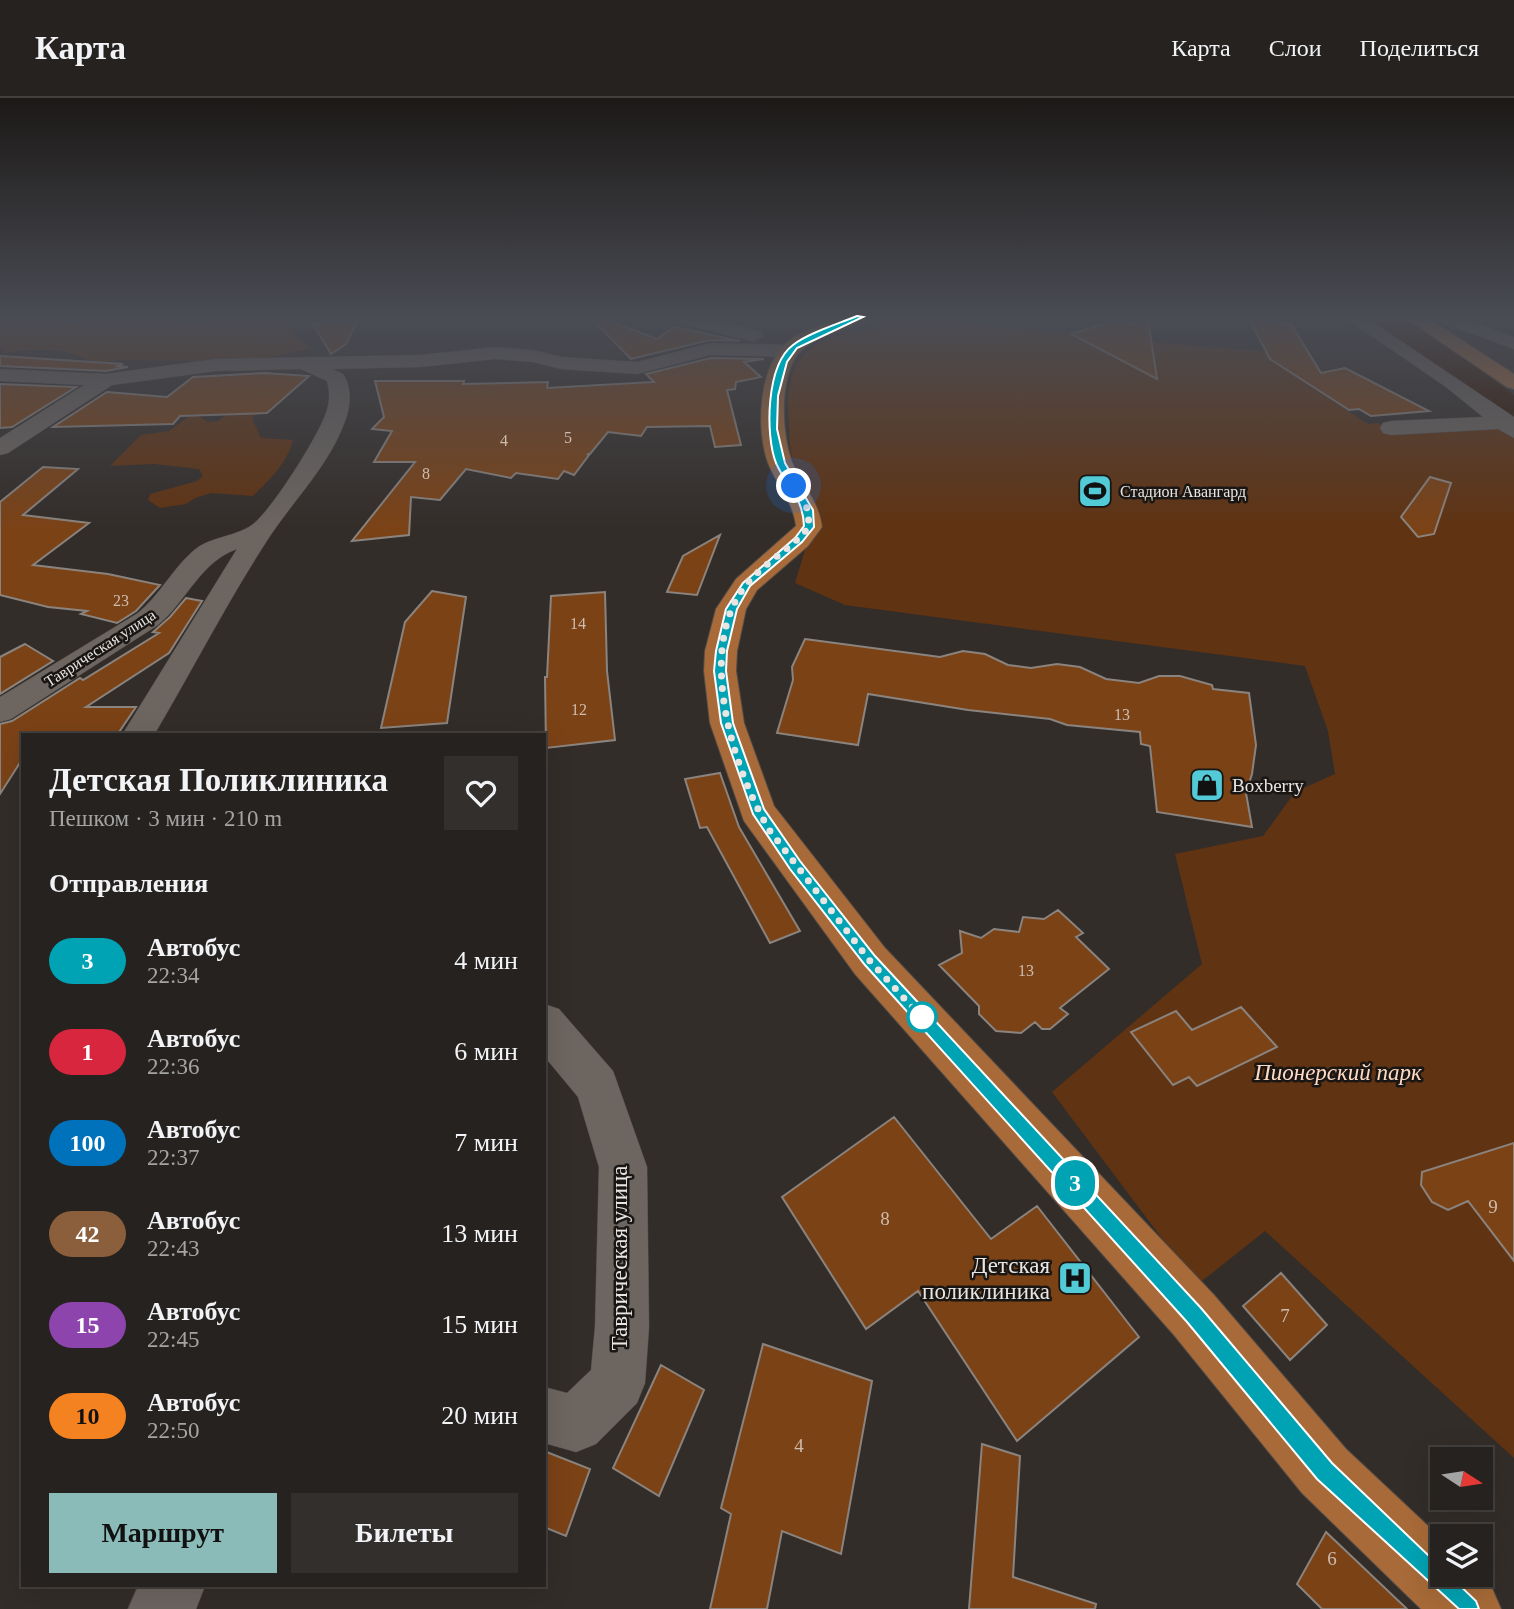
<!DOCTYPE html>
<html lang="ru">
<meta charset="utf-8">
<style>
body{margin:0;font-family:"Times New Roman",serif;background:#322f2c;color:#f1f3f6;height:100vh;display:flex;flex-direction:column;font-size:26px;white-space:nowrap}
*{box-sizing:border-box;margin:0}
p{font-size:23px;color:#a4a4a4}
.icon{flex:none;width:38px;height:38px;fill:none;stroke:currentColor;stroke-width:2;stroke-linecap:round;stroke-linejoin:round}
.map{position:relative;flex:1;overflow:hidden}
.drawer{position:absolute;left:21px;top:635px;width:525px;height:854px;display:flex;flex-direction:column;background:#26221f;border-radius:0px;box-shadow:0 7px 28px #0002,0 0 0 2px #423f3d}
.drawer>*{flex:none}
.badge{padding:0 14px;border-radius:23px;font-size:24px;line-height:46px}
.needle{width:46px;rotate:102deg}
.controls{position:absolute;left:1430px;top:1349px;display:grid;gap:14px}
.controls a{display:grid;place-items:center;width:63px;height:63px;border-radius:0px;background:#26221f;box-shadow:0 7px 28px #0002,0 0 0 2px #423f3d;font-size:35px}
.you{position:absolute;width:35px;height:35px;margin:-18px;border:5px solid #fff;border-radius:50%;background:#1a73e8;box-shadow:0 0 0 10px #1a73e833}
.map>.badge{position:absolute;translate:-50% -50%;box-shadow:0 0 0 4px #fff}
h2{padding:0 28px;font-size:26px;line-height:63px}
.round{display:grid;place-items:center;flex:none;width:74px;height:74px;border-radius:0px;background:#322f2c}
.headline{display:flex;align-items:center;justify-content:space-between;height:119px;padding:0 28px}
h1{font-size:33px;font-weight:600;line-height:52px}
.action{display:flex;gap:14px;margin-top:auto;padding:14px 28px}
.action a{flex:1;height:80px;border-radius:0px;background:#8bbbb9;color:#111;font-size:28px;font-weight:600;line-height:80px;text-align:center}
.action a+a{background:#322f2c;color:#f1f3f6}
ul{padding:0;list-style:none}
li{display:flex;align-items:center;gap:21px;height:91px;padding:0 28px}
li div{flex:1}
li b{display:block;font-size:26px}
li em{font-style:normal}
li .badge{min-width:77px;font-weight:700;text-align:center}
header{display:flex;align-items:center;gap:42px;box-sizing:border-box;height:98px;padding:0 35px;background:#26221f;border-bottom:2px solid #423f3d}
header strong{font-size:33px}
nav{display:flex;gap:38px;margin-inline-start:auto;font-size:24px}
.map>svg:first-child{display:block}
</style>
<header>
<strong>Карта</strong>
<nav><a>Карта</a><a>Слои</a><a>Поделиться</a></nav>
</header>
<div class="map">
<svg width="1514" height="1511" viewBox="0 0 1514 1511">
<rect width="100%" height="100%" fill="#332d29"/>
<path fill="#603312" d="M 0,219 L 53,219 L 53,222 L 74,227 L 94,219 L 182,219 L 175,224 L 193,226 L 204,219 L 292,219 L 292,234 L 310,250 C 250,268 186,262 124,262 C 115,262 107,264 97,264 C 87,263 82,259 73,256 C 51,249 26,252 4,255 L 3,250 L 0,249 Z
M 887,219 L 918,219 L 1087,239 L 1267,254 L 1302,283 L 1368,326 L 1378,325 L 1391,330 L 1514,324 L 1514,1360 L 1265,1133 L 1197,1187 L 1052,994 L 1202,866 L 1175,756 L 1263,738 L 1295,694 L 1335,676 L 1328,633 L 1305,568 L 845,507 L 795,485 L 805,452 L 820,421 C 811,402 800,382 793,362 C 789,351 790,337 789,325 C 782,256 816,234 881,233 Z
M 275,297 L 252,320 L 261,340 L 293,342 C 287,366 270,381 253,398 L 211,395 L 195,400 L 186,406 L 160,410 L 148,402 L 150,396 L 197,383 L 203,378 L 199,371 L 154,366 L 110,368 L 141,337 L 169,333 L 194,315 L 208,324 L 218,323 L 237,309 Z"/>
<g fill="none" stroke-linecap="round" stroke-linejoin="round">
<path fill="#321501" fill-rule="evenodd" d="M 1360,219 L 1402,221 L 1439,242 L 1514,297 L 1514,322 L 1503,319 L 1418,255 L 1364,225 Z"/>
</g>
<path fill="#7b4216" stroke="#8a837e" stroke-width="2" d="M 351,219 L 359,219 L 346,246 L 331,256 L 313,226 Z
M 590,219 L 599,219 L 657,241 L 674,229 L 740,243 L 710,242 L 631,261 Z
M 1248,219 L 1280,219 L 1284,226 L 1291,226 L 1321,275 L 1345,270 L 1429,313 L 1371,318 L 1359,311 L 1349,312 L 1270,261 Z
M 1120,221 L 1128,226 L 1148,221 L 1157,281 L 1071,236 Z
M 0,258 L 123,266 L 116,268 L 128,269 L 106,273 L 0,268 Z
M 711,260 L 764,261 L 744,264 L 761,279 L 736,284 L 735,291 L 727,292 L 741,347 L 715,349 L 710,328 L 647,329 L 641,338 L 608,334 L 590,356 L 587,356 L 589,357 L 574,377 L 564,373 L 558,381 L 516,375 L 511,380 L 466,371 L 440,402 L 411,399 L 409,437 L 352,443 L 415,364 L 374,364 L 392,333 L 372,331 L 384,319 L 375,283 L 464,283 L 463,286 L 548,284 L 547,290 L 654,284 L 646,276 Z
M 264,275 L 309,278 L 267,315 L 180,318 L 173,326 L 53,329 L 107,294 L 167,299 L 193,279 Z
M 0,286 L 76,289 L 12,329 L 0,330 Z
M 43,369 L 78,371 L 23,417 L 89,425 L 33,467 L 108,476 L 160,487 L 136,513 L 117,525 L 81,516 L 87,513 L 48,509 L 0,497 L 0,404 Z
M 1430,379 L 1451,385 L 1434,436 L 1418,439 L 1401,419 Z
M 720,437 L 697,497 L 667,494 L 683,458 Z
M 432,493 L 466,499 L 447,625 L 381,630 L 405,524 Z
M 605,494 L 607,573 L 615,642 L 546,650 L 545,579 L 547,579 L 551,498 Z
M 186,500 L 202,503 L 169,555 L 86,609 L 136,609 L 117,637 L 23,637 L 23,660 L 0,696 L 0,626 L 12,623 L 80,580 L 83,582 L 159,535 L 153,534 L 170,519 Z
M 805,541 L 940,559 L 963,553 L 985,556 L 1008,567 L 1031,570 L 1057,566 L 1080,569 L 1106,581 L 1139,585 L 1159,578 L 1180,578 L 1212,587 L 1213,591 L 1249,595 L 1256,647 L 1252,676 L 1246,695 L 1252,729 L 1157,714 L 1150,648 L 1141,646 L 1140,634 L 1067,627 L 1050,621 L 968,612 L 868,596 L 858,647 L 777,635 L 793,582 L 792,569 Z
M 25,546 L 53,563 L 0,596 L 0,559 Z
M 720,675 L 739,729 L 800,833 L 770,845 L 707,729 L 700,730 L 685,681 Z
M 1058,812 L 1083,835 L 1076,839 L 1109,871 L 1060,910 L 1068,916 L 1050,931 L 1042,931 L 1035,924 L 1021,935 L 996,933 L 979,916 L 979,908 L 939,867 L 962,855 L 960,833 L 981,840 L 994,831 L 1019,834 L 1023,819 L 1044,821 Z
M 1241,909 L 1277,949 L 1197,988 L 1189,979 L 1173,987 L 1131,934 L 1176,913 L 1192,932 Z
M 894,1019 L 991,1141 L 1037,1108 L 1139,1239 L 1017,1343 L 918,1193 L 866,1231 L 782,1099 Z
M 1514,1045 L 1514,1163 L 1468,1103 L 1448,1112 L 1432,1104 L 1421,1087 L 1422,1074 Z
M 1281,1175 L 1327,1227 L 1290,1262 L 1243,1208 Z
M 763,1246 L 872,1283 L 841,1456 L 782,1433 L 767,1511 L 710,1511 L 731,1416 L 721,1410 Z
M 661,1267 L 704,1292 L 659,1398 L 613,1370 Z
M 982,1346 L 1020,1358 L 1013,1479 L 1096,1506 L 1095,1511 L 969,1511 Z
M 544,1353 L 590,1371 L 566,1438 L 544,1429 Z
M 1326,1434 L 1407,1511 L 1322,1511 L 1297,1486 Z"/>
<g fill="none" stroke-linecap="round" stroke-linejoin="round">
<g stroke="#514b48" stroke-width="1">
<path id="minor" d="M 668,219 L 699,219 L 761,234 L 763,238 L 754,244 L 671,223 Z
M 1344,219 L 1365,219 L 1514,319 L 1514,340 L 1498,331 L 1391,337 L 1383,335 L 1380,330 L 1383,325 L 1391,323 L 1483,319 L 1446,289 Z
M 1433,219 L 1459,219 L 1514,239 L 1514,251 L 1436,223 Z
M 711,245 L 791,247 L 801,253 L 791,259 L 711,257 L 637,276 L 561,271 L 533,264 L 495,261 L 420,269 L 332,271 L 343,276 C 351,288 351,303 347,317 C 333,363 296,399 270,438 C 228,502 193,571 154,637 L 122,637 L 237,451 C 200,464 187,503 158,527 L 11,621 L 0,624 L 0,599 L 138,515 C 160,497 171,473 191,455 C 207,439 230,440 249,429 C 268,419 319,337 326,315 C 330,303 330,295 327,283 L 301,271 L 216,273 L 112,287 L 8,355 L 0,357 L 0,340 L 84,287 L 0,283 L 0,271 L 106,276 L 216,261 L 420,257 L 495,249 L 533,252 L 561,259 L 637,264 Z
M 544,906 L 559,911 L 613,973 L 647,1069 L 649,1229 L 645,1285 L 637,1305 L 596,1346 L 576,1354 L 544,1345 L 544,1289 L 567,1295 L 591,1272 L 595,1229 L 599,1069 L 578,999 L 544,958 Z
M 138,1488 L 205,1488 L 196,1511 L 128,1511 Z"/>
</g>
<g stroke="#514b48" stroke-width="2">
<path id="primary" d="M 842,219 L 868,219 L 866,223 C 845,232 819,237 802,252 C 778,273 781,339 793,366 C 803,389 819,403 822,429 L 808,448 L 757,492 L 746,511 L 737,553 L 736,573 L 744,625 L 774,708 L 885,850 L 1214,1197 L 1346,1351 L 1442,1441 L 1442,1477 L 1480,1477 L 1491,1488 L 1501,1511 L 1421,1511 L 1302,1395 L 1174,1237 L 855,876 L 744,723 L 710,625 L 704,573 L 705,553 L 716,511 L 736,481 L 796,428 C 793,403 777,387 768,365 C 756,330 758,268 789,243 C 804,231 825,226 842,219 Z
M 1404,219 L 1426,219 L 1514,276 L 1514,291 L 1507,289 Z"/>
</g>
<use href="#minor" fill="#6c6560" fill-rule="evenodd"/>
<use href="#primary" fill="#a76a38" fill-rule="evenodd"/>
</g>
<linearGradient id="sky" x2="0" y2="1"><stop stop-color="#1c1917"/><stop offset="0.51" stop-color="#4a4c54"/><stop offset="1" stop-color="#4a4c54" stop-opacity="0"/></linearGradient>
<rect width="1514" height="431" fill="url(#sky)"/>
<path fill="#00a3b4" stroke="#fff" stroke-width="2" d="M 857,218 L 863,219 L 797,250 L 787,264 L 778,298 L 777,331 L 785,365 L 813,412 L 814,429 L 802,444 L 750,488 L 737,511 L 727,553 L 726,573 L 733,625 L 764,711 L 800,763 L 875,858 L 1201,1210 L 1332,1365 L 1476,1503 L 1479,1511 L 1459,1511 L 1317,1381 L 1187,1224 L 865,867 L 790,771 L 753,716 L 721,625 L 714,573 L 716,553 L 726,511 L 743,485 L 795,440 L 804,428 C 803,399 787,390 776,365 C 765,337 766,267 793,247 C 808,235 838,226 857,218 Z"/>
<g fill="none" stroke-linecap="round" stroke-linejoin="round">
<path stroke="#e9e5e2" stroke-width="7" stroke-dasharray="0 12.6" d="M 794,388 L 808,412 L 809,429 C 791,451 764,465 746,487 C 695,550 733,672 770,733 L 870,863 L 924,922 L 922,919"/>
</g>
<defs>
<g id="stadium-square" transform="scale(1.75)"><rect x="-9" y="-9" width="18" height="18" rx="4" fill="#52cbd7" stroke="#191614"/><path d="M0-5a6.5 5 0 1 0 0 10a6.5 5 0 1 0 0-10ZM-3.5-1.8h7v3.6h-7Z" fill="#111"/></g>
<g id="shop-square" transform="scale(1.75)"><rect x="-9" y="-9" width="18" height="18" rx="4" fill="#52cbd7" stroke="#191614"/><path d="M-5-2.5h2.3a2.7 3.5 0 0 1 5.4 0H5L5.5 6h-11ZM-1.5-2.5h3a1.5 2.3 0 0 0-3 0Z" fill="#111"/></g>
<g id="hospital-square" transform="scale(1.75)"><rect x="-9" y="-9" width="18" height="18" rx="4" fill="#52cbd7" stroke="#191614"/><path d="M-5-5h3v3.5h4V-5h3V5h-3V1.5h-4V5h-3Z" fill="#111"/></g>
</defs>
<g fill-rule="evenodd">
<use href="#stadium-square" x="1095" y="393"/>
<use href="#shop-square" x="1207" y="687"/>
<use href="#hospital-square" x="1075" y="1180"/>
</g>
<circle fill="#fff" stroke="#00a3b4" stroke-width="3.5" cx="922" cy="919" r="14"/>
<g text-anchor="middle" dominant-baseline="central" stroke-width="5" stroke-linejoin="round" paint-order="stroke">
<g font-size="16" fill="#cebcaf">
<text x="568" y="339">5</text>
<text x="504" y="342">4</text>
<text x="426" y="375">8</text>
<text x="121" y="502">23</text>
<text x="578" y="525">14</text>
<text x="579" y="611">12</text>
<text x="1122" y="616">13</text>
<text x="1026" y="872">13</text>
</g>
<g font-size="16" fill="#e9e5e2" stroke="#191614" text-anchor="start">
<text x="1120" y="393">Стадион Авангард</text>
</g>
<g font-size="16" fill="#e9e5e2" stroke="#191614">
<text transform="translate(100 550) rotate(-33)">Таврическая улица</text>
</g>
<g font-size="19" fill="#e9e5e2" stroke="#191614" text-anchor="start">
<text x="1232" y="687">Boxberry</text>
</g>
<g font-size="19" fill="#cebcaf">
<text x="1493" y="1108">9</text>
<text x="885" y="1120">8</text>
<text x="1285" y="1217">7</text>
<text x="799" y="1347">4</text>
<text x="1332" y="1460">6</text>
</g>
<g font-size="23" font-style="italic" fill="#fedac4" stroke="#191614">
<text x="1338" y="974">Пионерский парк</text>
</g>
<g font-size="23" fill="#e9e5e2" stroke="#191614">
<text transform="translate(619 1160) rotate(-90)">Таврическая улица</text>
</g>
<g font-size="23" fill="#e9e5e2" stroke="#191614" text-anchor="end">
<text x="1050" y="1167">Детская<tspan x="1050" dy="26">поликлиника</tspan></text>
</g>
</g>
</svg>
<div class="controls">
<a><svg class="needle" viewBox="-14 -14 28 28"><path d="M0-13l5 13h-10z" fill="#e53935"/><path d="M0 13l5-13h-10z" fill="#a4a4a4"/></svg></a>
<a><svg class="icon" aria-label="layers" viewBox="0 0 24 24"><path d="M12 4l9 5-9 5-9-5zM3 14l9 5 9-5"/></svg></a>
</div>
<div class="you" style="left:794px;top:388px"></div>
<b class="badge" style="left:1075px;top:1085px;background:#00a3b4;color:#fff">3</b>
<section class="drawer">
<div class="headline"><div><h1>Детская Поликлиника</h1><p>Пешком · 3 мин · 210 m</p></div><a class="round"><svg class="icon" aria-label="heart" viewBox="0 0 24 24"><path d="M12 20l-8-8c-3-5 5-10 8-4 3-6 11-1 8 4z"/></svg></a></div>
<h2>Отправления</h2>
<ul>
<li><span class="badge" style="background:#00a3b4;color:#fff">3</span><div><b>Автобус</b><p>22:34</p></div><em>4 мин</em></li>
<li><span class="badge" style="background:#d7263d;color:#fff">1</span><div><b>Автобус</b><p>22:36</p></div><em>6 мин</em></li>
<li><span class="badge" style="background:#0072bc;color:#fff">100</span><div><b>Автобус</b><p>22:37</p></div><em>7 мин</em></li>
<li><span class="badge" style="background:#8b5e3c;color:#fff">42</span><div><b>Автобус</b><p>22:43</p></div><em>13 мин</em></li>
<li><span class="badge" style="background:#8e44ad;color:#fff">15</span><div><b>Автобус</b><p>22:45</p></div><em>15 мин</em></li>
<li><span class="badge" style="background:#f58220;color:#111">10</span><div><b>Автобус</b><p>22:50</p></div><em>20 мин</em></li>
</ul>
<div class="action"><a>Маршрут</a><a>Билеты</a></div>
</section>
</div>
